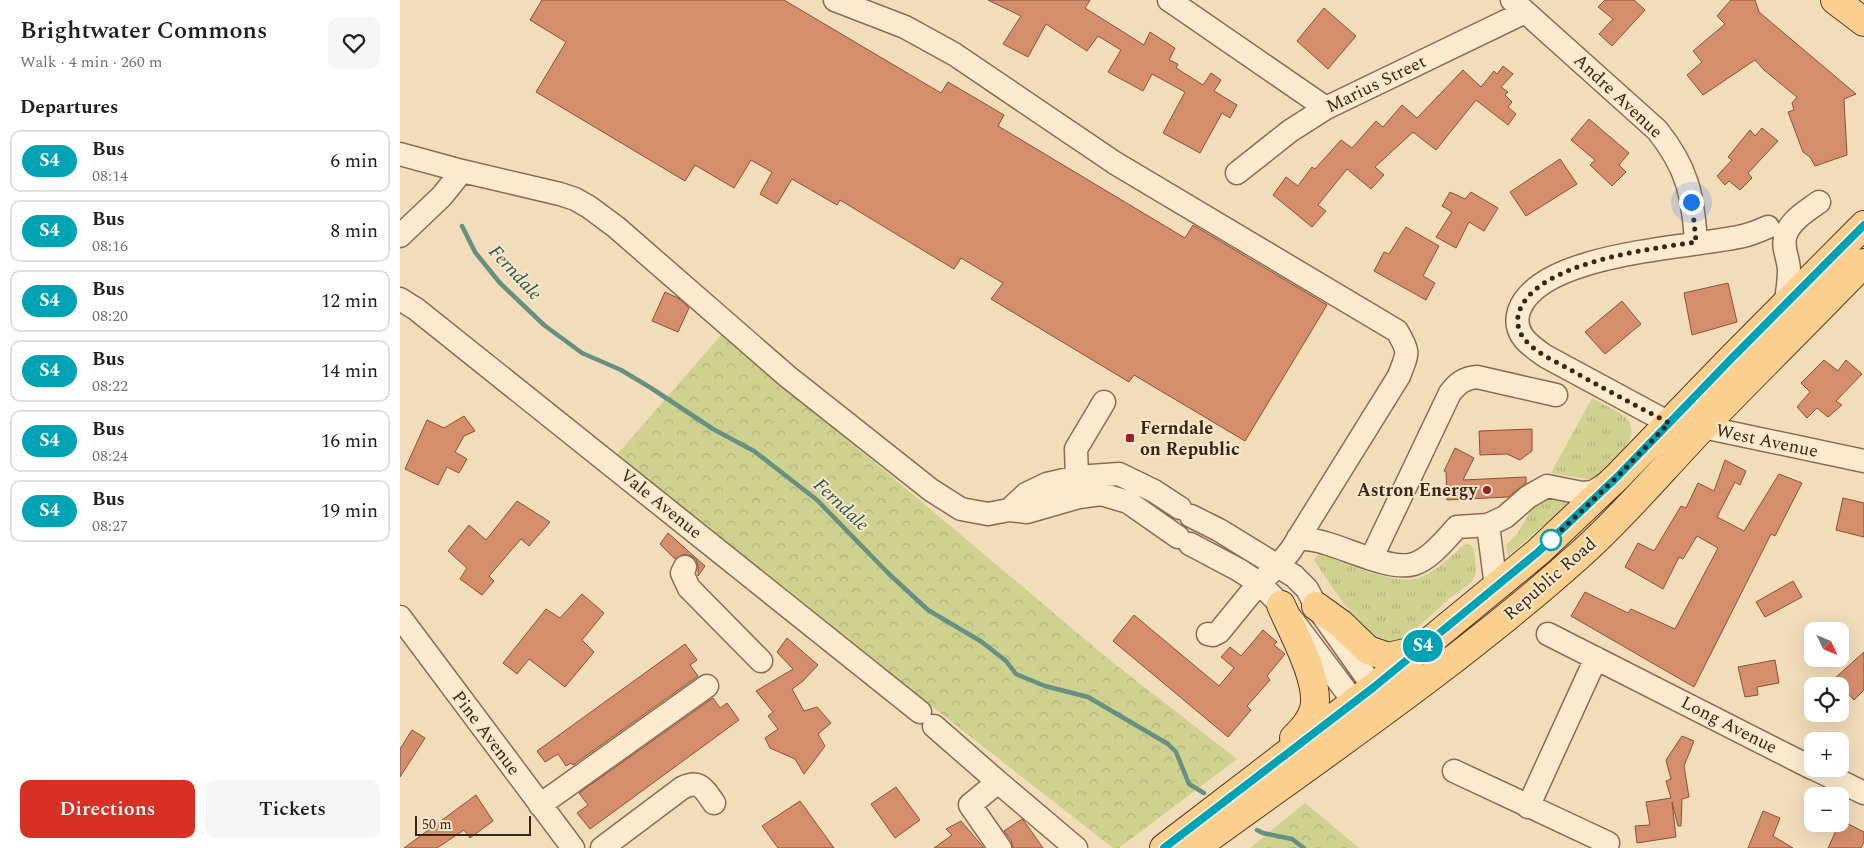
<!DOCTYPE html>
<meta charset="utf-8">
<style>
body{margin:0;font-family:Spectral,serif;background:#f6f6f6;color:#202124;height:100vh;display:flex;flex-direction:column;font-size:19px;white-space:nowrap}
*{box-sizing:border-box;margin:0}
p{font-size:16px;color:#757577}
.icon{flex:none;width:28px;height:28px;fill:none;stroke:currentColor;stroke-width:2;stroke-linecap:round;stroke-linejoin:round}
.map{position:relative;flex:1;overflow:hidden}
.sheet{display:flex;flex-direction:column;background:#fff;width:400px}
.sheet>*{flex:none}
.badge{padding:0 10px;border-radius:16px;font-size:18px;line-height:32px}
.needle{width:32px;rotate:134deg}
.controls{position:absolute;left:1404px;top:622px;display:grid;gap:10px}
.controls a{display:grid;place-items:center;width:45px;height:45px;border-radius:10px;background:#fff;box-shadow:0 5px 20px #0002;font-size:25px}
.scale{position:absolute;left:15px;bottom:12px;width:116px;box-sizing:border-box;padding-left:5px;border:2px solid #382619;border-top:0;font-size:14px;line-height:18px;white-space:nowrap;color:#382619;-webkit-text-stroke:4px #f9e7ca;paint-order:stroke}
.you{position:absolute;width:25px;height:25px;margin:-12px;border:4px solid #fff;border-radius:50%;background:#1a73e8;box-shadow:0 0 0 8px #1a73e833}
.map>.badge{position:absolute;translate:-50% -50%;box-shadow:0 0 0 2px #fff}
h2{padding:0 20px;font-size:19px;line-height:45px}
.round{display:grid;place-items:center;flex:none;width:52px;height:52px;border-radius:10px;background:#f6f6f6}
.headline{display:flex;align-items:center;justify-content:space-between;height:85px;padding:0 20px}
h1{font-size:24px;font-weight:600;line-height:38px}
.button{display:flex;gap:10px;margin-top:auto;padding:10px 20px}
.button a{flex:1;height:58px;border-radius:10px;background:#d93025;color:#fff;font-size:20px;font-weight:600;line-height:58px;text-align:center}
.button a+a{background:#f6f6f6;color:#202124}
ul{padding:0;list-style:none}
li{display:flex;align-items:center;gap:15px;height:62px;margin:0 10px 8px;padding:0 10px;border:2px solid #e0e0e0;border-radius:10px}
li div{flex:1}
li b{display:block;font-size:19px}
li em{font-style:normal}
li .badge{min-width:55px;font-weight:700;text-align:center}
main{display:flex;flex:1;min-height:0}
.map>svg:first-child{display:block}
</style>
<main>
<section class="sheet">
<div class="headline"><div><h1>Brightwater Commons</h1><p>Walk · 4 min · 260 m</p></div><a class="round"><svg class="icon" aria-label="heart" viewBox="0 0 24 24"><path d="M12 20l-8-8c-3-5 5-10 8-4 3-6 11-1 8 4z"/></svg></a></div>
<h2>Departures</h2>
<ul>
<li><span class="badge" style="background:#00a3b4;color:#fff">S4</span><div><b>Bus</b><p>08:14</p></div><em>6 min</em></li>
<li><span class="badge" style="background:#00a3b4;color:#fff">S4</span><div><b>Bus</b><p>08:16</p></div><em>8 min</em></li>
<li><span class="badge" style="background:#00a3b4;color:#fff">S4</span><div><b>Bus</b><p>08:20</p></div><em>12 min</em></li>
<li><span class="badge" style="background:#00a3b4;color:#fff">S4</span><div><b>Bus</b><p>08:22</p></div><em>14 min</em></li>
<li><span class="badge" style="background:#00a3b4;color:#fff">S4</span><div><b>Bus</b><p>08:24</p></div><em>16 min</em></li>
<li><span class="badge" style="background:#00a3b4;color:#fff">S4</span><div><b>Bus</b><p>08:27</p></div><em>19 min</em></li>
</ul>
<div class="button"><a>Directions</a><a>Tickets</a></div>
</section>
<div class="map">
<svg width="1464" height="848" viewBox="0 0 1464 848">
<defs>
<pattern id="grass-tufts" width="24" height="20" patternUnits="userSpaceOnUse" patternTransform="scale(1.25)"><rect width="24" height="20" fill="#cfd18e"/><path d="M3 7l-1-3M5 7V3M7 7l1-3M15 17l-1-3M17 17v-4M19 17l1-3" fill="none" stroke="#b2b37a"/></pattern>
<pattern id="park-crowns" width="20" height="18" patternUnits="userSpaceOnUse" patternTransform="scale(1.25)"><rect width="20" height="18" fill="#cfd18e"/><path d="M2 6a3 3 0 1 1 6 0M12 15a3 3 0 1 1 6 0" fill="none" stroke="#b2b37a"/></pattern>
</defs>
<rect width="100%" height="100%" fill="#f2ddba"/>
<path fill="url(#grass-tufts)" d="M 1192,398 C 1202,404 1217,410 1226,418 C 1246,438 1206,467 1193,480 L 1151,473 Z
M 1143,499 L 1171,502 L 1108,556 L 1106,545 L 1118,533 L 1134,504 Z
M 1065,544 L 1070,545 L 1074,549 L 1076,572 L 1072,582 L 1049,599 L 1000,643 L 988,644 L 967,634 L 936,593 L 914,560 L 919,553 C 941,562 997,586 1018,578 C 1036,572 1051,556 1065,544 Z"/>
<path fill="url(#park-crowns)" d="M 322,334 L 712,662 L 837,759 L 719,848 L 713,848 L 214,458 Z
M 905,803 L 959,848 L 850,848 Z"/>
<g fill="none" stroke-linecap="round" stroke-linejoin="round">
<path stroke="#669082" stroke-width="4.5" d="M 62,226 L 75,252 L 100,283 L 144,325 L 182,353 L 221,370 L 251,388 L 313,429 L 354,451 L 417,500 L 489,574 L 528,610 L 582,642 L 606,661 L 616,674 L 645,686 L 688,697 L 768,744 L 776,752 L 789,784 L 804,793
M 857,830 L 863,833 L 892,839 L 904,848"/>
</g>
<path fill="#d58e6c" stroke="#8c5136" d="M 142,0 L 384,0 L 541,93 L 548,82 L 604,115 L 598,126 L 785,238 L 793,225 L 927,305 L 845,441 L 734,375 L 729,382 L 591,299 L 603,283 L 561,258 L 554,269 L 440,200 L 437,205 L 392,179 L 377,204 L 360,194 L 372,172 L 351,160 L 334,188 L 295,165 L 285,181 L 136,92 L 166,42 L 130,20 Z
M 588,0 L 690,0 L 685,8 L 744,45 L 750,32 L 775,48 L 769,60 L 778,64 L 776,68 L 803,85 L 811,73 L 821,80 L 814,91 L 837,105 L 830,118 L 822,113 L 800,153 L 763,133 L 785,92 L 752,74 L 743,91 L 708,72 L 721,50 L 698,36 L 687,51 L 646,24 L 628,57 L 603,44 L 621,16 Z
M 1205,0 L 1234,0 L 1245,10 L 1212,46 L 1199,34 L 1213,19 L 1198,7 Z
M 1331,0 L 1355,0 L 1359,12 L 1456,94 L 1444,99 L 1447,155 L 1415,166 L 1410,157 L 1403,152 L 1388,112 L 1394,110 L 1392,103 L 1397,97 L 1364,70 L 1355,60 L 1303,95 L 1287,75 L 1302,62 L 1293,51 L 1325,24 L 1317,16 Z
M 924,8 L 956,36 L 928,69 L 897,41 Z
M 1103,66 L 1113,74 L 1101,87 L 1108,92 L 1105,95 L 1112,102 L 1108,107 L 1116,114 L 1108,125 L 1076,100 L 1036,150 L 1013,132 L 975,167 L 984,175 L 971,189 L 947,169 L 918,205 L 926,211 L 912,227 L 873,195 L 886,177 L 898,186 L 912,167 L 915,169 L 941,140 L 952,148 L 976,121 L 983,127 L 1002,105 L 1017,118 L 1063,70 L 1081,87 L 1094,71 L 1097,74 Z
M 1189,119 L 1229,153 L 1219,165 L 1226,172 L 1212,186 L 1190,165 L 1195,160 L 1171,140 Z
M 1362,128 L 1378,141 L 1348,173 L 1352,178 L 1340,190 L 1329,181 L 1325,185 L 1317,176 L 1332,160 L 1328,157 L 1350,130 L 1355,136 Z
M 1160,159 L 1177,184 L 1126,216 L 1110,192 Z
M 1050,192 L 1065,199 L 1071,192 L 1098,208 L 1084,231 L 1069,222 L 1056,248 L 1036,237 L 1052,212 L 1042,206 Z
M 1006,227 L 1039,246 L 1023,276 L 1035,283 L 1026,300 L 974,271 L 984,252 L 989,254 Z
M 1328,283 L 1337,322 L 1292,335 L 1284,293 Z
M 265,292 L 278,298 L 289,308 L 278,332 L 252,321 Z
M 1222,301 L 1241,324 L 1205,354 L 1185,332 Z
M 1424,360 L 1438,371 L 1446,360 L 1462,374 L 1436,401 L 1442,405 L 1428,417 L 1417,408 L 1407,418 L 1397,407 L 1410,392 L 1401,383 Z
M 64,416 L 75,431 L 64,436 L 55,452 L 67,459 L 59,473 L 47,467 L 38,485 L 5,469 L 27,420 L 44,428 Z
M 1132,429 L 1132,451 L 1120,460 L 1107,454 L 1080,455 L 1079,431 Z
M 1055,448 L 1074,458 L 1063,480 L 1126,477 L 1126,483 L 1108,497 L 1047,500 L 1046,472 L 1044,471 Z
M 1325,460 L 1346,471 L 1340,485 L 1335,482 L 1317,517 L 1344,531 L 1379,474 L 1402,483 L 1375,536 L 1371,534 L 1294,687 L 1171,616 L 1185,592 L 1228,613 L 1231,609 L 1275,629 L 1318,548 L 1297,536 L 1283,559 L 1279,557 L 1263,589 L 1225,567 L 1238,543 L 1254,551 L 1281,506 L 1286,508 L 1298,483 L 1314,491 Z
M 1443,498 L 1464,503 L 1464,537 L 1436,530 Z
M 117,501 L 150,522 L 129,546 L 121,539 L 89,576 L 94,581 L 82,595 L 60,579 L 67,568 L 48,551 L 69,525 L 86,540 Z
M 268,533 L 305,566 L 298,576 L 298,566 L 296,559 L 291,556 L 284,554 L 275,559 L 260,544 Z
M 1393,581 L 1402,597 L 1365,617 L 1356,602 Z
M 182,594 L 204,613 L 182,640 L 194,652 L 165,687 L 129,659 L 117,674 L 103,663 L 146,609 L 160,618 Z
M 734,615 L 819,686 L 834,668 L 821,657 L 830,647 L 841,656 L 863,630 L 877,642 L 874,645 L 885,654 L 867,676 L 870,680 L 847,706 L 851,710 L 828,737 L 713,641 Z
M 387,638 L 418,665 L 402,682 L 392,689 L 404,711 L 417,707 L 431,723 L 418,734 L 425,746 L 404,774 L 395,759 L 370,748 L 365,738 L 378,729 L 368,716 L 373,712 L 356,691 L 393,669 L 377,652 Z
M 285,644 L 297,660 L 290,665 L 298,676 L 173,765 L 171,763 L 166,766 L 158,754 L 145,762 L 137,751 Z
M 1464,652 L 1464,690 L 1454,700 L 1434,679 Z
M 1375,660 L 1379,683 L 1357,687 L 1358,695 L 1345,697 L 1338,667 Z
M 313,698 L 320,708 L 327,703 L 339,720 L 190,829 L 177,813 L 188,805 L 179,793 Z
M 12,730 L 25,738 L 0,777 L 0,749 Z
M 1282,736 L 1294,741 L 1284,766 L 1289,797 L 1282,799 L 1281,826 L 1278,826 L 1272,802 L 1276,837 L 1237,843 L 1235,826 L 1250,825 L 1246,802 L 1271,798 L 1266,781 L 1271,779 L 1266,760 Z
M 496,787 L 520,820 L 495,838 L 471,804 Z
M 76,795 L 93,821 L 70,838 L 64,830 L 37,848 L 4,848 Z
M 400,801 L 434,848 L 378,848 L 362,826 Z
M 1363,811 L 1380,818 L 1373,836 L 1393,848 L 1348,848 Z
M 622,819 L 624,821 L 643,848 L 613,848 L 611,840 L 604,831 Z
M 1441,820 L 1464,832 L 1464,842 L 1461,848 L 1428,848 Z
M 561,821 L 584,848 L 534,848 L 552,835 L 546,829 Z"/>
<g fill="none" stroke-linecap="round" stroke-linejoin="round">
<g stroke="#8b6c53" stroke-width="25">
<path id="minor" d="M 435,0 L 505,27 L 554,54 L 715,163 L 997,331 C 1010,353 1008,352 999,376 L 891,550 L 878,566 L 859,583 L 819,632 L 813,635 L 808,634
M 769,0 L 926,108
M 1112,0 L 1257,130 C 1287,167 1293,195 1296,242
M 0,154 L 62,171
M 837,173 L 890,131 L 926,108 L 1125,12
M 1368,227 C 1360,230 1352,234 1343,236 C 1292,248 1139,252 1119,311 C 1112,333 1129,345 1145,356 L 1269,423 L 1303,427 L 1464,461
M 0,236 L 42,196 L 62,171 L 160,194 L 175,199 L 189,207 L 216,227 L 387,376 L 531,490 L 561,509 L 588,514 L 609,510 L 627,512 L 679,497 L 701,494 L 728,502 L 778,537
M 0,299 L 16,309 L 520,712
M 1385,306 C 1387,294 1389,283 1389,271 C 1389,258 1381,247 1386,234 C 1391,220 1408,210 1419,202
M 677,477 L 676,449 L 704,402
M 609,510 L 626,494 L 647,484 L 677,477 L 719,474 L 754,491 L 780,508
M 791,516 L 819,530 L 894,576 L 907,589 L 916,606 L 984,702
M 1088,525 L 1096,587
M 898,538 C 907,539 917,540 925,543 C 948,549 991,571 1014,564 C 1031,558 1045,540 1057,527 L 1088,525 L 1105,517 L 1128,497 L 1147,486 L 1182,493 L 1193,492 L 1207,483
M 790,544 L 839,570 L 859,583 L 881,605 L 964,715
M 971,559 L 1050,393 C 1058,383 1064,378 1077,377 L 1156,395
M 285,567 L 282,573 L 289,588 L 361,661
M 0,617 L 173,848
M 1148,634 L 1412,768
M 534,726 L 598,782
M 1415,769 L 1464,793
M 1054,771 L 1208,843
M 140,805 L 307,686
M 1128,807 L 1196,658
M 202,848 L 282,788 C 300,779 304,789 314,803
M 600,848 L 570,805 L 598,782 L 676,848"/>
</g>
<g stroke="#573a28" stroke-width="30">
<path id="major" d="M 1435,0 L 1464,22
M 881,605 C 892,631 921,682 914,709 C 911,721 902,730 894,738
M 916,606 L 941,624 L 968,650 L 988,657 L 1018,650
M 764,848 L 974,687 L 1138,552 L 1217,477 L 1331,359 L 1464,225
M 795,848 C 927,752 1062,661 1183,552 C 1225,514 1262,470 1301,429 C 1355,373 1410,319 1464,263"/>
</g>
<use href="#minor" stroke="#fceace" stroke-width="22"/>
<use href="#major" stroke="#fbcf8d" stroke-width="28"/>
</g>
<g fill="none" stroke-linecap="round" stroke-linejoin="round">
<g stroke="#fff" stroke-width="11">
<path id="line" d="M 764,848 L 974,687 L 1138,552 L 1217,477 L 1331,359 L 1464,225"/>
</g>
<use href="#line" stroke="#00a3b4" stroke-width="8"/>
<path stroke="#382619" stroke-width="5" stroke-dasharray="0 9" d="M 1151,540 L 1150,541 L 1217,477 L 1269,423 C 1235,405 1202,388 1169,369 C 1156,362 1141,355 1130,345 C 1120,336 1115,325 1119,312 C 1136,262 1251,249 1296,242 L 1294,221 L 1291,202"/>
</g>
<g fill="#a01d29" stroke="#f9e7ca" stroke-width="2">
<rect x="725" y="433" width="10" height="10" rx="2.5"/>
<circle cx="1087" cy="490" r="5"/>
</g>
<circle fill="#fff" stroke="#00a3b4" stroke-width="2.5" cx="1151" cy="540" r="10"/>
<g text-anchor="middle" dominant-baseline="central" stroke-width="4" stroke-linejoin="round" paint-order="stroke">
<g font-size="18" fill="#382619" stroke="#f9e7ca">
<text transform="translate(976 84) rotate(-26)">Marius Street</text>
<text transform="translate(1218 96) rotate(43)">Andre Avenue</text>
<text transform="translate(1367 441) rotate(12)">West Avenue</text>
<text transform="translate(261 504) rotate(39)">Vale Avenue</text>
<text transform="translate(1150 579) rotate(-41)">Republic Road</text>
<text transform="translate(1329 725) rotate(27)">Long Avenue</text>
<text transform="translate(86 733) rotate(53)">Pine Avenue</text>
</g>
<g font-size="18" font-weight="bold" fill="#382619" stroke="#f9e7ca" text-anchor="start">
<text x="740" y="428">Ferndale<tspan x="740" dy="21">on Republic</tspan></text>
<text x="1077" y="490" text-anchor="end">Astron Energy</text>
</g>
<g font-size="19" font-style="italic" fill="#275952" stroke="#f9e7ca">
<text transform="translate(115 273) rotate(47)">Ferndale</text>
<text transform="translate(441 505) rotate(43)">Ferndale</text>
</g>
</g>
</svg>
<div class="controls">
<a><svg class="needle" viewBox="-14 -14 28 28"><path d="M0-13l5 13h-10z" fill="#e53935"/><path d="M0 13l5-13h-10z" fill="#757577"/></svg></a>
<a><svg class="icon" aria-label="locate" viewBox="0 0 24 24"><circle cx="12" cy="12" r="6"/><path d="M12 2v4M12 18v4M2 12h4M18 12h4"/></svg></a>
<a>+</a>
<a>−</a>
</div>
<div class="scale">50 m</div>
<div class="you" style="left:1291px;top:202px"></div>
<b class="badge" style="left:1023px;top:646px;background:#00a3b4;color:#fff">S4</b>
</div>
</main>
